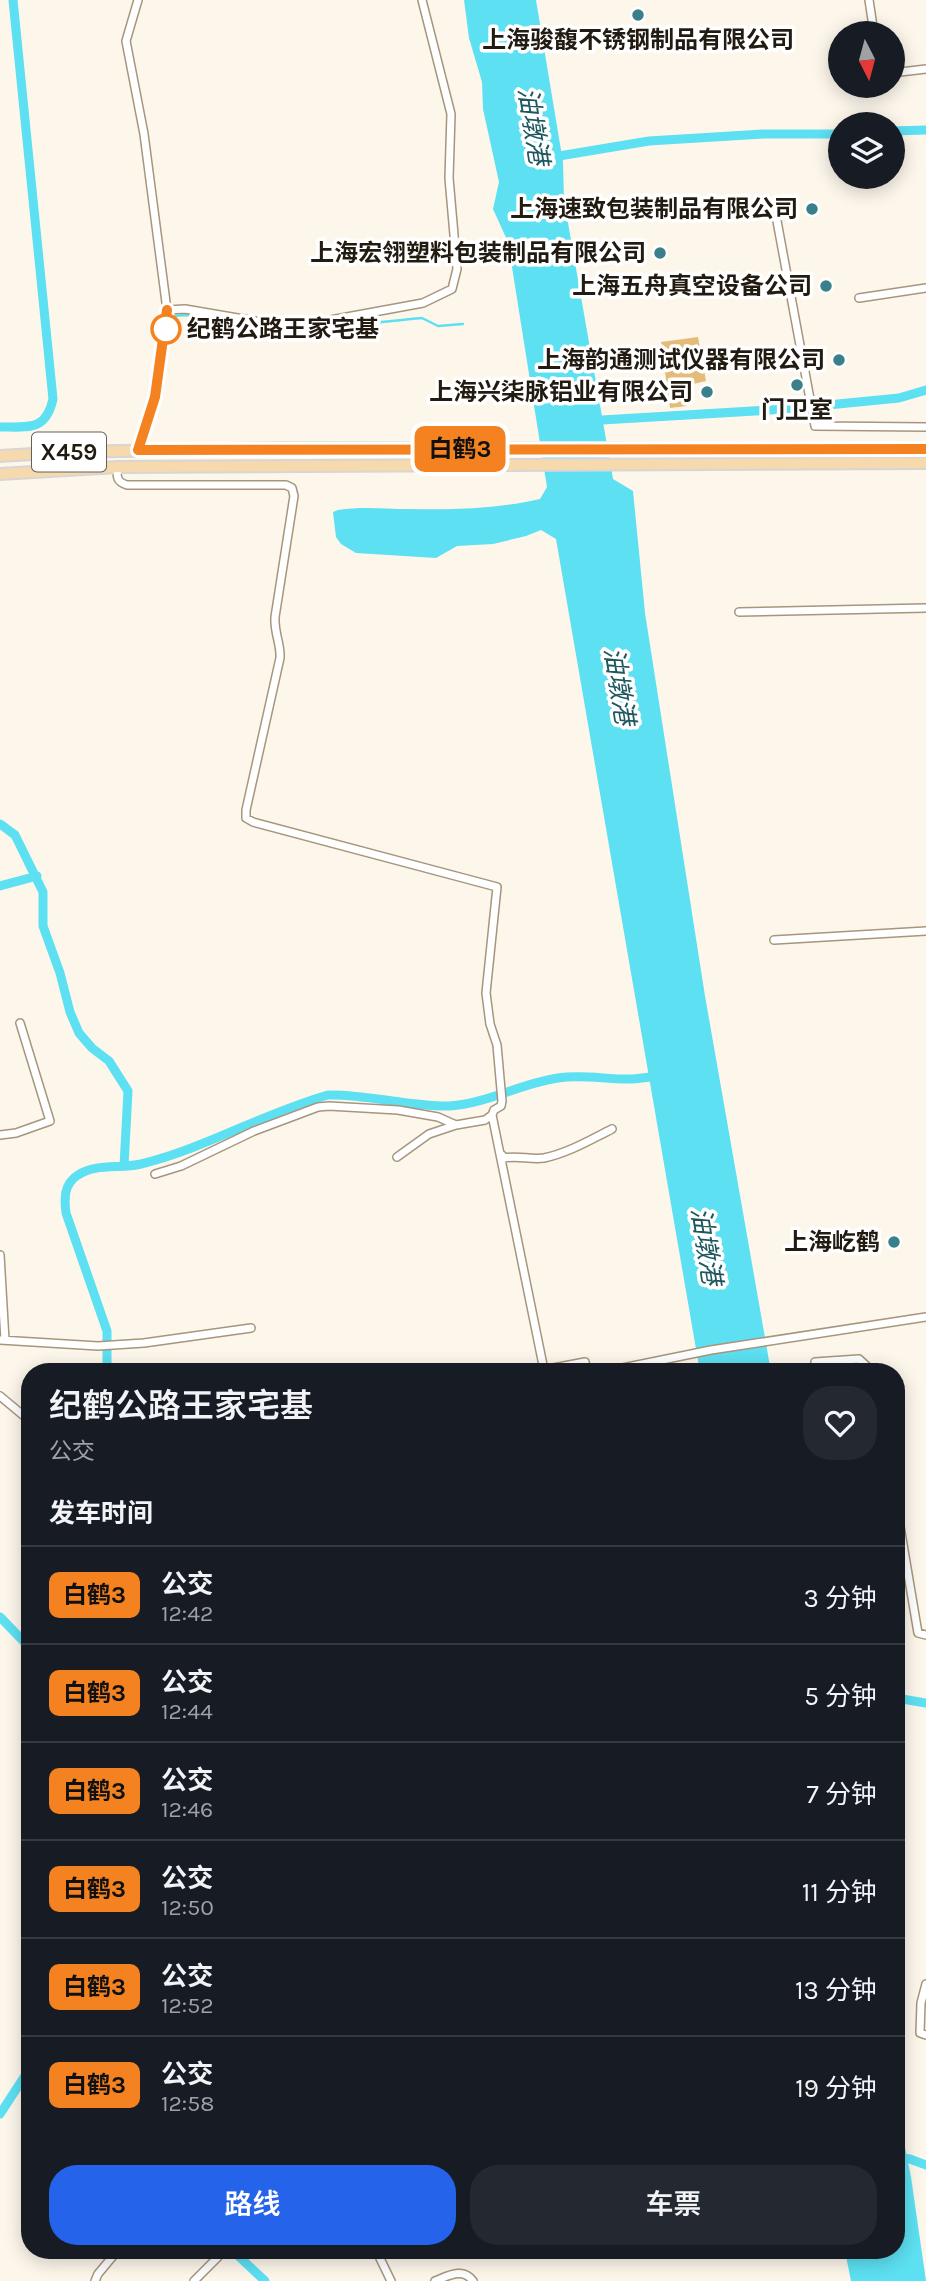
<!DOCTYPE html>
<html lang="zh">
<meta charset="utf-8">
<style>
body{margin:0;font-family:Karla,"Noto Sans SC",sans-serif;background:#242831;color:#f1f3f6;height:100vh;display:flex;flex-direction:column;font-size:26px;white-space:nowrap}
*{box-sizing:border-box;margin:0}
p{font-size:23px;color:#9ea1a6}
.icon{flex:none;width:38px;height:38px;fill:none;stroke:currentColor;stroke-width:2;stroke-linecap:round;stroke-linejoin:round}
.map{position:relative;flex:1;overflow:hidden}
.side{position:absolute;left:21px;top:1363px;width:884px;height:896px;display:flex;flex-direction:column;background:#171b24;border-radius:28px;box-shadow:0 4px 18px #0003}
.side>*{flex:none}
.badge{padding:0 14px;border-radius:10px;font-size:24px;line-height:46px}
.needle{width:46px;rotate:174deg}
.controls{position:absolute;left:828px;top:21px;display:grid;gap:14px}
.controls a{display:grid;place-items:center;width:77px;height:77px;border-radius:50%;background:#171b24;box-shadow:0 4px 18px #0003;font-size:35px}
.map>.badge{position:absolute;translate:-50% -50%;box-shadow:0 0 0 4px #fff}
h2{padding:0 28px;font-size:26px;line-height:63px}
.round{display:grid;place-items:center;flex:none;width:74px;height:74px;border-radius:28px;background:#242831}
.headline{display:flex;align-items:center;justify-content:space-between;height:119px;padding:0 28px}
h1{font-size:33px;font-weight:600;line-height:52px}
.cta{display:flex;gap:14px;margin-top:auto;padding:14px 28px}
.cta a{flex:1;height:80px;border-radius:28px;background:#2563eb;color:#fff;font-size:28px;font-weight:600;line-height:80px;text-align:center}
.cta a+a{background:#242831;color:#f1f3f6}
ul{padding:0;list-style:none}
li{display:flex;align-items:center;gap:21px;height:98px;padding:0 28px;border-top:2px solid #363941}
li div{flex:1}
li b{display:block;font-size:26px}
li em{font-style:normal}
li .badge{min-width:77px;font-weight:700;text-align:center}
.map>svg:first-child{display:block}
</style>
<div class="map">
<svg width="926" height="2281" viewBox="0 0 926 2281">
<rect width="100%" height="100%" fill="#fdf6eb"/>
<path fill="#e5bb7a" d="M 698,337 L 706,381 L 689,385 L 689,395 L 685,396 L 687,406 L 670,408 L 661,342 Z"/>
<path fill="#5ce0f2" d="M 464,0 L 536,0 L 563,162 L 564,200 L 613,479 L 633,491 L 645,613 L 705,996 L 771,1372 L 700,1372 L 556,539 L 541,530 L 526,536 L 493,544 L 457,546 L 436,558 L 356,553 L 341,544 L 336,537 L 333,512 L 338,510 C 362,506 385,509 409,509 C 453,510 497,509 540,499 L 547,487 L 508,242 L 493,209 L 499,182 L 483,109 L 482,82 L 469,38 Z
M 896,2103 L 911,2177 L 926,2281 L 851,2281 L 845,2251 L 896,2250 Z"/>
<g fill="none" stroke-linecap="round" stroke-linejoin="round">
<path stroke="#5ce0f2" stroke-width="2.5" d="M 174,316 C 203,312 231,326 260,327 C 314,331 368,323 422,318 L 438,326 L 463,324"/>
<path stroke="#5ce0f2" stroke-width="9" d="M 892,131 L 926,130
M 553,157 L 649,141 L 763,134 L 840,134
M 602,420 L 787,409 L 899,398 L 926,390
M 0,427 C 29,427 46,431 53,399 L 13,0
M 0,824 L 15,835 L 43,892 L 43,926 L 60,973 L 70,1012 L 79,1033 L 92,1048 L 109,1061 L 128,1091 L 124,1166
M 0,886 L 37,876
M 107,1372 L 107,1331 L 66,1213 C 64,1198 64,1184 78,1175 C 96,1163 120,1169 141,1164 C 206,1148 264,1113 328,1095 C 369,1094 409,1107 450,1106 C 485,1104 522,1083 558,1078 C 584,1074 608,1080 633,1079 C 642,1078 651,1077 660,1076
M 0,1617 L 30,1648
M 896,1698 L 926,1703
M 0,2114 L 30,2068
M 896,2157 L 910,2159 L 926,2165
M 232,2250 L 265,2281"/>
<g stroke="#a6967d" stroke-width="10">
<path id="street" d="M 869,0 L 874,33
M 892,73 L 926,69
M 777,221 L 815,426 L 926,427
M 859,298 L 926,288
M 167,310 L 185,309 L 261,322 L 325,321 L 423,303 L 452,289 L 457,269 L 449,178 L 451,114 L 422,0
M 138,450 L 155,397 L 167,310 L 144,134 L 126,41 L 138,0
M 118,467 C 116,477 117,482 127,485 L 286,485 L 292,488 L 294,496 L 275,617 C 274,633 281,644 280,658 L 246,810 L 246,818 L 253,822 L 497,887 L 486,993 L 490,1024 L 497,1045 L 502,1101 L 501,1106 L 494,1110 L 492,1115 L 544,1370
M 739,612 L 926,608
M 774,940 L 926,931
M 0,1135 L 16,1133 L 50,1121 L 20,1023
M 502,1155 L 504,1158 C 518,1155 530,1160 544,1158 C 568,1153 590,1140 612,1129
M 397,1157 L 429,1134 L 456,1125
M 155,1174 L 181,1166 L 254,1131 L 318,1107 L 329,1106 L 398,1110 L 438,1117 L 456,1125 L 485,1120 L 492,1115
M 0,1255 L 5,1340
M 0,1340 L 98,1346 L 144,1343 L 251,1328
M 815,1362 L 859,1359 L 873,1372
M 532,1372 L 585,1362 L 587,1372
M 603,1372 L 711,1350 L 926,1317
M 0,1396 L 30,1421
M 896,1503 L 918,1633 L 926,1635
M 926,1984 L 921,2003 L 920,2033 L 926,2035
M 376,2250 L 391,2281
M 95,2281 L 98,2274 L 118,2250
M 194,2281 L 218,2257 L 219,2250
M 435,2281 C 448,2276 463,2267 473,2281"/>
</g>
<g stroke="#d7d6d4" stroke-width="14">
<path id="primary" d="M 0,456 L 66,452 L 285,448 L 926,449
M 0,474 L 118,467 L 926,463"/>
</g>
<use href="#street" stroke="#fff" stroke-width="7"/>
<use href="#primary" stroke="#f6d9ac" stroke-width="10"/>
</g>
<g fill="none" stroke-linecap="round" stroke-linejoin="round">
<g stroke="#fff" stroke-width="16">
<path id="line" d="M 167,310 L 155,397 L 138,450 L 926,449"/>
</g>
<use href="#line" stroke="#f58220" stroke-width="10"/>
</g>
<g fill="#39808a" stroke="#fff" stroke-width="2.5">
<circle cx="638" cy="15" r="7"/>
<circle cx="812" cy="209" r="7"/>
<circle cx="660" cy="253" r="7"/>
<circle cx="826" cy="286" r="7"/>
<circle cx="839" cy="360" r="7"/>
<circle cx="797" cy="385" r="7"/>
<circle cx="707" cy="392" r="7"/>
<circle cx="894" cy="1242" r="7"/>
</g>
<circle fill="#fff" stroke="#f58220" stroke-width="3.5" cx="166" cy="329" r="14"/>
<g text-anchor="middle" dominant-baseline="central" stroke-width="7" stroke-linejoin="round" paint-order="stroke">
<rect fill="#fff" stroke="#645f59" stroke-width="2" x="32" y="432.5" width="74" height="39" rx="5"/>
<g font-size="23" font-weight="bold" fill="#221b12">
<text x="69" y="452">X459</text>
</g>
<g font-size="24" font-weight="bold" fill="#221b12" stroke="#fff" text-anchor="end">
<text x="638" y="40" text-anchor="middle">上海骏馥不锈钢制品有限公司</text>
<text x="798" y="209">上海速致包装制品有限公司</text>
<text x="646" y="253">上海宏翎塑料包装制品有限公司</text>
<text x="812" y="286">上海五舟真空设备公司</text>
<text x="825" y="360">上海韵通测试仪器有限公司</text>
<text x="693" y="392">上海兴柒脉铝业有限公司</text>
<text x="797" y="410" text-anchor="middle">门卫室</text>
<text x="880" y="1242">上海屹鹤</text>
</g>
<g font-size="24" font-weight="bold" fill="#221b12" stroke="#fff" text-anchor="start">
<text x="187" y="329">纪鹤公路王家宅基</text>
</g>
<g font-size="26" font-style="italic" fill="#1f575f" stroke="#fff">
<text transform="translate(533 126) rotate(81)">油墩港</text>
<text transform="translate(619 686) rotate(81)">油墩港</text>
<text transform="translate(706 1246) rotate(81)">油墩港</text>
</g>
</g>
</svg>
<div class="controls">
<a><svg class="needle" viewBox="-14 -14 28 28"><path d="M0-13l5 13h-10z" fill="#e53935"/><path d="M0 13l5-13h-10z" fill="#9ea1a6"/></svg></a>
<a><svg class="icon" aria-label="layers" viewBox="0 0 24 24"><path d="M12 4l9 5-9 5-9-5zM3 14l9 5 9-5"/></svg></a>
</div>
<b class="badge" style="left:460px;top:449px;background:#f58220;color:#111">白鹤3</b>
<section class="side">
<div class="headline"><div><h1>纪鹤公路王家宅基</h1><p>公交</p></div><a class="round"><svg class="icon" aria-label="heart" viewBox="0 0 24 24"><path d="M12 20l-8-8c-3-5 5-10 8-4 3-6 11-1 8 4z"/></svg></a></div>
<h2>发车时间</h2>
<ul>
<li><span class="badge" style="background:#f58220;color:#111">白鹤3</span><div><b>公交</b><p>12:42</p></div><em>3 分钟</em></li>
<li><span class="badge" style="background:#f58220;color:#111">白鹤3</span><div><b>公交</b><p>12:44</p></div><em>5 分钟</em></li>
<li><span class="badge" style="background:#f58220;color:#111">白鹤3</span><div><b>公交</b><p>12:46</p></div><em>7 分钟</em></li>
<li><span class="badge" style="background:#f58220;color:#111">白鹤3</span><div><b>公交</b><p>12:50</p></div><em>11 分钟</em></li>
<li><span class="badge" style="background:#f58220;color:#111">白鹤3</span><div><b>公交</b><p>12:52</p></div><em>13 分钟</em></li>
<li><span class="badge" style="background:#f58220;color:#111">白鹤3</span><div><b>公交</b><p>12:58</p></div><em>19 分钟</em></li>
</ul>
<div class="cta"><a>路线</a><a>车票</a></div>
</section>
</div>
